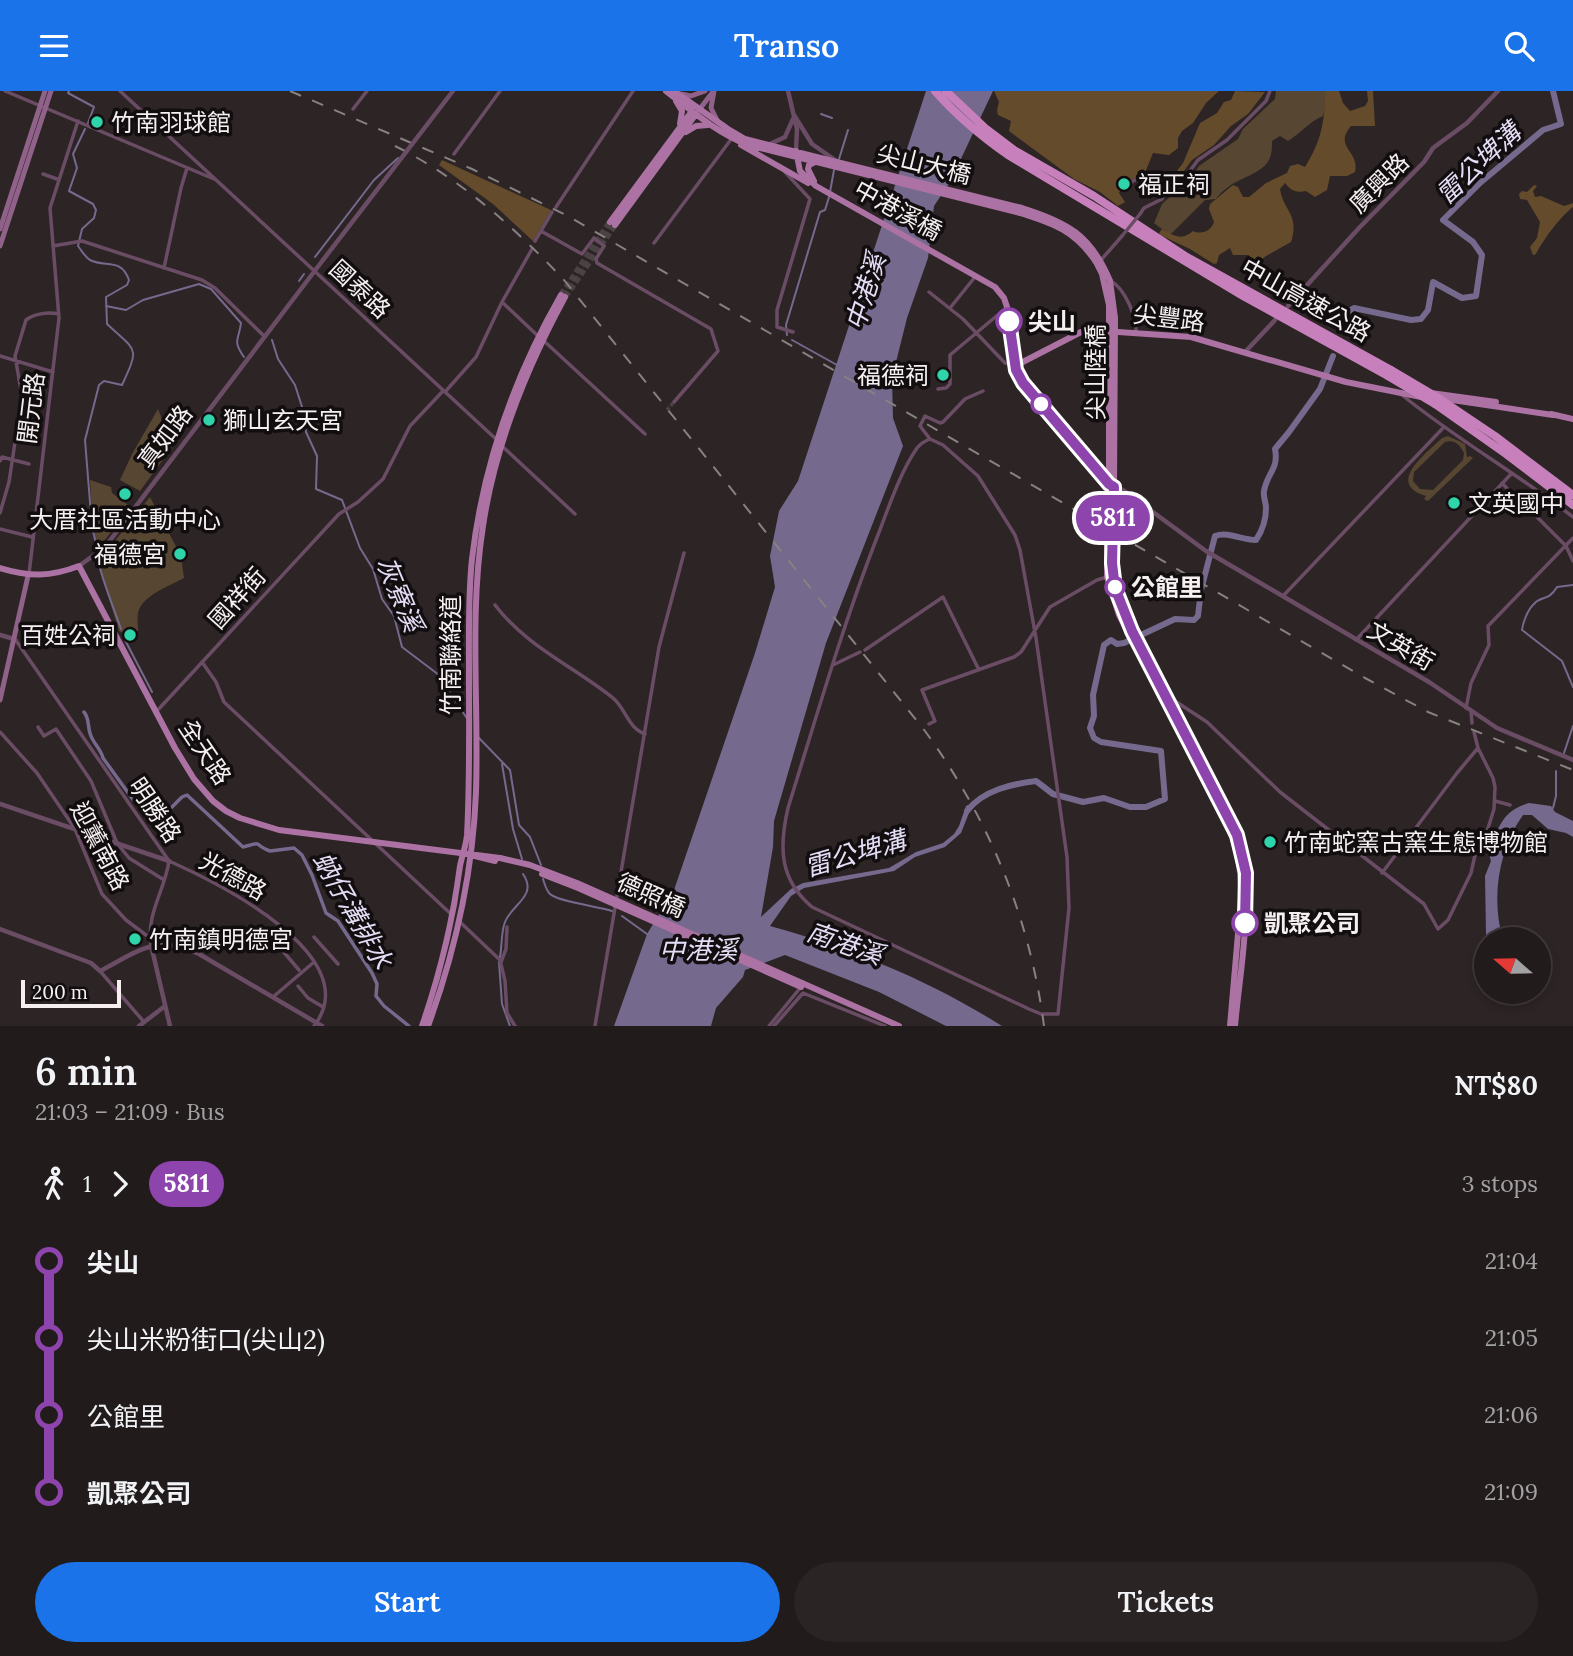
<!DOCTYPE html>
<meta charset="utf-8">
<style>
body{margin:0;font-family:Lora,"Noto Sans TC",serif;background:#2a2425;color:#f1f3f6;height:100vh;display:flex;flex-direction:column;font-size:26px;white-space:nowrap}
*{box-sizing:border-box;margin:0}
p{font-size:23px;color:#a2a1a3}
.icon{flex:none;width:38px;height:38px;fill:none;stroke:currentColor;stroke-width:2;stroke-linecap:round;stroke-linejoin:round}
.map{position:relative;height:935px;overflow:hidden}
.sheet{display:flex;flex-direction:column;background:#221b1c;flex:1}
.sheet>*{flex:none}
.badge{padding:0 14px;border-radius:23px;font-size:24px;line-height:46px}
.needle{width:46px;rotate:290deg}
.fabs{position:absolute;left:1474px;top:836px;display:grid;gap:14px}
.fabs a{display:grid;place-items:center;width:77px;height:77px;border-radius:50%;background:#221b1c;box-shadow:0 4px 10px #0003,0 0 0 2px #3f393b;font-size:35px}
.scale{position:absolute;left:21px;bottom:18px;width:100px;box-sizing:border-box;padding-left:7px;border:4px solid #f5eff0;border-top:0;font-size:19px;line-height:24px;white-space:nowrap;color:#f5eff0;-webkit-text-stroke:5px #120e0f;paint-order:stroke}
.map>.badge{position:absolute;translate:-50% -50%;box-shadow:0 0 0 4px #fff}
.legs{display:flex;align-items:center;gap:10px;height:77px;padding:0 35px;font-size:23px}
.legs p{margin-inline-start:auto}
.summary{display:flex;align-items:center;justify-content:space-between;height:119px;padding:0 35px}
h1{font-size:38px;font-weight:600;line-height:52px}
.cta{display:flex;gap:14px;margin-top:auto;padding:14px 35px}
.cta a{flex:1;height:80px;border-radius:42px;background:#1a73e8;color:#fff;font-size:28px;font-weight:600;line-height:80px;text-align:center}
.cta a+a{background:#2a2425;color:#f1f3f6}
ul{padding:0 35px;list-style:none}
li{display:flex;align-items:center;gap:24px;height:77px;font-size:26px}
li i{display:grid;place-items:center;width:10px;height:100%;margin:0 9px;background:currentColor}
li i::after{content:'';width:18px;height:18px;margin:-9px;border:5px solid;border-radius:50%;background:#221b1c}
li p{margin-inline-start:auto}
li:first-child i{background:linear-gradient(#0000 50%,currentColor 0)}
li:last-child i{background:linear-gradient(currentColor 50%,#0000 0)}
header{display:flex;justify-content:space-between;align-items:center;height:91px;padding:0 35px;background:#1a73e8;color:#fff;font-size:32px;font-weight:600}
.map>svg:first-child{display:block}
</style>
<header><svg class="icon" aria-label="menu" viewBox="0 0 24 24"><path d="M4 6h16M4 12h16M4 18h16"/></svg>Transo<svg class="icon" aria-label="search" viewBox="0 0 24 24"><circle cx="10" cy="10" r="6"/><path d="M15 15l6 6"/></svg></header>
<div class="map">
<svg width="1573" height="935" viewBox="0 0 1573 935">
<rect width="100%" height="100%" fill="#2d2425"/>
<path fill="#574631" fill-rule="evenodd" d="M 1276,0 L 1329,0 L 1323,25 C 1310,30 1300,43 1288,50 L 1280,45 L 1272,50 C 1272,57 1272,66 1267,72 C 1255,87 1231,87 1216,108 L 1205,109 L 1170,144 L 1154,132 L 1162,113 L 1192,86 L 1199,75 L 1238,48 L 1243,38 L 1275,8 Z
M 158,318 L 173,355 L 140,400 L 120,389 L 132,363 Z
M 1448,345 L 1465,353 L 1467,366 L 1470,365 L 1473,367 L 1428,410 L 1424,408 L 1426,405 C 1384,393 1428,361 1442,347 ZM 1445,351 C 1455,348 1460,354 1464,362 L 1463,369 L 1433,399 L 1420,398 L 1413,390 L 1414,381 Z
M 90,389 L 111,396 L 112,402 L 131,416 L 104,450 L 96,455 L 92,426 Z
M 150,406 L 181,465 L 184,487 C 170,495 142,504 138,522 C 137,527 138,534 138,540 L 128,545 L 119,540 L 98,471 Z"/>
<path fill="#644b2b" d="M 994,0 L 1219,0 L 1206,12 L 1193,32 L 1182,40 L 1178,47 L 1178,57 L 1169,64 L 1153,62 L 1144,84 C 1134,88 1122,91 1119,102 L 1125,111 L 1118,115 L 1100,101 L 1074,88 L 1009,40 L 1011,30 L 998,24 L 997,19 L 999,11 Z
M 1235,0 L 1265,1 L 1248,23 L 1231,35 L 1214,54 L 1192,69 L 1175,92 L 1172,91 L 1172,86 L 1183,72 L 1200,32 L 1217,22 L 1224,11 L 1231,9 Z
M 1325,0 L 1339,0 L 1343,12 L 1350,20 L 1365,15 L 1368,10 L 1367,0 L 1373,0 L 1375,35 L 1351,35 C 1333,57 1360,59 1355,81 L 1347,85 L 1330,85 L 1327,99 L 1315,106 L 1306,100 C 1295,102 1292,100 1285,92 L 1280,98 C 1283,119 1300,124 1291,151 L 1266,165 L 1253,176 L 1250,172 L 1249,164 L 1233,164 L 1230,157 L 1219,164 L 1217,172 L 1214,173 L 1190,158 L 1160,144 L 1159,142 L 1162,138 C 1174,145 1182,150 1193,140 C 1202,144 1211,140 1214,131 L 1209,118 L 1210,113 L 1233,94 L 1238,96 L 1243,106 L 1249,106 L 1266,92 L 1287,82 L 1290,75 L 1298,73 L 1305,76 C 1321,51 1325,30 1325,0 Z
M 442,69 L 551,119 L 533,150 L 493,113 L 439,74 Z
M 1534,94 L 1537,95 L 1533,100 L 1535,106 L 1541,105 L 1564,115 L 1573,112 L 1573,116 C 1560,126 1543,149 1536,163 L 1533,164 L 1530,156 L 1537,147 L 1540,131 L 1527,109 L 1520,108 L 1519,103 L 1522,100 L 1527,101 Z"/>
<path fill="#75698e" d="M 926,0 L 993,0 L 950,91 L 934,115 L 928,167 L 907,227 L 892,287 L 893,327 L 903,355 L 826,552 L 774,730 L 773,756 L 761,826 L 791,798 L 803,792 L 889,777 L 916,761 L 943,752 L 954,743 L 959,735 L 966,715 L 970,713 L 971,717 L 961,742 L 945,756 L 915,766 L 894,780 L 804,797 L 791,805 L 770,835 C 851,857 931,890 1002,935 L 946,935 L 879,901 L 785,864 L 745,879 L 743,886 L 716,917 L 711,935 L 614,935 L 647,843 L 674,799 L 755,562 L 775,496 L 770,465 L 779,420 L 798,390 Z
M 1529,712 L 1551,715 L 1555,721 L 1573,730 L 1573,746 L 1566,742 L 1548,738 L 1532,724 L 1523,724 C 1498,759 1491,808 1503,849 L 1488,849 L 1486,843 L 1485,785 L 1491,770 C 1488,762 1491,757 1494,748 C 1501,729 1508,718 1529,712 Z"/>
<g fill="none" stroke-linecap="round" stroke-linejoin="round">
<path stroke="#75698e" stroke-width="2" d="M 69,0 L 68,2 L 94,16 L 88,32
M 821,23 L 832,27
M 85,38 L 73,63 L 77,77 L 69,100 L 93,113 L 96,119 L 94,127 L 82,138 L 78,155 C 82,160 85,166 90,169 C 105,177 121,166 129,189 L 127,194 L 106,206 L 107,233 C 137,261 140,255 122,294 L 104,290 L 99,294 L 85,349 L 92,436 L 97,457
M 839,68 L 848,39
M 830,101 L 834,79
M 315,166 L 374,89 L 398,67
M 299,190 L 304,183
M 106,215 L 126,219 L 143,209 L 199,193 L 211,198 L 241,232 C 239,249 232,249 244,266
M 787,244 L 786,234 L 820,121 L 825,119 L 829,106
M 272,249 L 278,268 L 295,294 L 304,322 L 306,341 L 317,365 L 316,398 L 342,409 L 360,457 L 373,478 L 382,508 L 394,525 L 402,556 L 439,584 L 466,626
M 792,249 L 837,274
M 98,470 C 104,494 113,515 121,538
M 1573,494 L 1557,496 C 1548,511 1542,504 1534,513 C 1528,518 1523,531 1522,539 L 1562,570 L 1573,596
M 125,549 L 152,601
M 478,646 L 510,679 L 519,734 L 530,746 L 541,774
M 1564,662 L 1573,635
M 502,673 L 513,738 L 522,768
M 1553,717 L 1556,705 L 1556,680
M 543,788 C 545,794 546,799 550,803 C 559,811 597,815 612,820
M 622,825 L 647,843
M 500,866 C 502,855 501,841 505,831 C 512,813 538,805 523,783
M 499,871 L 502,913 L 510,935"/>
<path stroke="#75698e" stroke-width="3.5" d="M 84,621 C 90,628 87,636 91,645 C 94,653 101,658 103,667 L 134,710 L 153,725 L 164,724 L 182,706 L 187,704 L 243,756 C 266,750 251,753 270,760 L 294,757 L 302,764 L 312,784 L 326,822 L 338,830 L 372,882 L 377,893 L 376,905 L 384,915 L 409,935"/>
<path stroke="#75698e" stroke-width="6" d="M 1341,234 L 1344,223 L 1354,217 L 1411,229 L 1421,228 L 1428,219 L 1433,191 L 1462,207 L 1476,205 L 1482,164 L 1473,151 L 1443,129 L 1480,92 L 1543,39 L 1561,33 L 1553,0
M 967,720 C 983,699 1012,693 1036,690 L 1053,703 L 1083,711 L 1104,707 L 1130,716 L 1146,716 L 1165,708 L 1161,660 L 1101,651 L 1094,647 L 1090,637 L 1094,625 L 1093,604 L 1104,554 L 1111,549 L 1117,553 L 1124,552 L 1175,528 L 1194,529 L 1198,525 L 1201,499 L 1215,445 C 1228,440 1241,449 1256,449 C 1262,440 1266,429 1266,417 C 1266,411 1263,406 1264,400 C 1267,382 1279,378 1275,358 L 1289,341 L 1320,298 L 1333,265"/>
<path stroke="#4b4243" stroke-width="3.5" stroke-dasharray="3.5 2" stroke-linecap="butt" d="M 667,319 L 674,311"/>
<path stroke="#4b4243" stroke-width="6" stroke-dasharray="6 3" stroke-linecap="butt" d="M 561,204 L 610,131
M 565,206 L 615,134"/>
<path stroke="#6a4d65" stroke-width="3.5" d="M 5,0 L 214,88
M 120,0 L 497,349
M 353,18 L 367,0
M 454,63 L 500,0
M 785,81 L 810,108 L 777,219 L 777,236 L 793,241
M 43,83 L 57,88
M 1120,98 L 1135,89 L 1144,87 L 1167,101
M 556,116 L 633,0
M 1140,123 L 1144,117 L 1162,108 L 1164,103 L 1183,89 L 1198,69 L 1227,49 L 1266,10 L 1270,0
M 541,140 L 582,163 L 594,147
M 535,150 L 552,121
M 654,152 L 732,47
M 53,155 L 82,150 L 202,189 L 215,197 L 265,246
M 604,155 L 596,168 L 597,172 L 711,238 L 718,260 L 674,311
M 1101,169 L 1122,145
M 164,177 L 181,97 L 187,77
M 1111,190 C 1125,198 1137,226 1136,242
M 929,201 L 963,228 L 1005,272 L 1013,273
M 502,211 L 538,245
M 950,217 L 975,186
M 544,250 L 645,343
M 0,265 L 53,281
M 938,298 L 946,297 L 950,293 L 950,264 L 1006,217
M 445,301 L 476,266 L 502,211 L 532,158
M 1402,304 C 1456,348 1518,383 1573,426
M 930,348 L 943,354 L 978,385 L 1015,444 L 1020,459 L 1036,547 L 1067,766 L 1069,817 L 1058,923 L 1041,923 L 1029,918 L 812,816 C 779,788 779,756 788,717 C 816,627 842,537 876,449 C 888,419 899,383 917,357 C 921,352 925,350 930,348 Z
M 930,348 L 920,335 L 925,325 L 940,332 L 943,331 L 965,308 L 983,300
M 502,355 L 575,423
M 0,370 L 2,366 L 29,373
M 1502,392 L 1512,403 L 1513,413 L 1525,414 L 1566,455 L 1573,470
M 0,422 L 9,391 L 22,305 L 15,265 L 26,229 C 35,222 49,221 59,223
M 0,438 L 32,446
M 29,483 L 59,227 L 50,117 L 78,30
M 1283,505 L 1444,336
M 495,514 C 527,556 573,575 613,607 C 626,618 628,637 645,643
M 15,548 L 169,770 C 165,799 146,823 151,854
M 1356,549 L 1512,382
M 865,559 L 943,506 L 979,579
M 202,571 L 216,591 L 224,611 L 452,824
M 833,574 L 860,561
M 1171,611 L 1175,610 L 1207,631 L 1280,701 L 1424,813 L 1438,838 L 1448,829 L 1471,782 L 1475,764 L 1485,747 L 1494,718 L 1495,696 L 1493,687 L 1478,657 L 1474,641
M 1466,617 L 1471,592 L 1489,554 L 1488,535 L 1573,447
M 1471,620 L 1472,632
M 156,621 L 339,423 L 358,411 L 383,388 L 410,335 L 443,300
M 929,633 L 935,630 L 922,599 L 1014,566 L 1021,561 L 1050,516 L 1097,489 L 1107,486
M 38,636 L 44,645 L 56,638 L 91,690 L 117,752 L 129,767 L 164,789
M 0,641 L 37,682 L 75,738 L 102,803 L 126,829 L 150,847
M 1495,710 L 1510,714
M 169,770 C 216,791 368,865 314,935
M 1382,782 L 1457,682 L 1478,657
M 460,831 L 500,869 L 505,890 L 507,922 L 515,935
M 270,845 L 299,879
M 314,846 L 338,873
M 501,871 L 506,858 L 507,836
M 100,880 L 144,931
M 298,895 L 308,907 L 323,916
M 273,906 L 314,871
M 595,935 L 659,556 L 684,462
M 769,935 L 801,896
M 774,935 L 803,902 L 885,935"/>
<path stroke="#6a4d65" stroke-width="4.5" d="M 788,0 L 797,38 L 796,60
M 794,24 L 812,53 L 835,69
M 770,53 L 785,46 L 793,28
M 1288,215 L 1359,137 L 1424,71 L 1433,57 L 1467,32 L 1498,0
M 1246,260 L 1275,229
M 1015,275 L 1023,292 L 1109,393 L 1123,399 L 1206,460 L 1429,591 L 1497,637 L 1573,669
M 79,475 L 105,456 L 323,169
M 0,544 L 14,548
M 0,713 L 169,770
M 0,838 L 91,872 L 100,880 C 137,861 157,842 199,863 L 322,935
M 151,854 L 170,935
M 139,935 L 165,915"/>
<path stroke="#906289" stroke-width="5" d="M 714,0 L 711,17 L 717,29
M 681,3 L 691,5 L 705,0
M 699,19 L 712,2
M 0,138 L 45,0
M 0,155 L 51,0
M 0,609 L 28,485"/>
<path stroke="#ad72a4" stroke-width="6" d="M 666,0 C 692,20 717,42 748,54 L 1020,122 C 1055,133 1075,140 1096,171
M 674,0 L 728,38 L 745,48 L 1022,117 C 1067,131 1091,144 1110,190
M 676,10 L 682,20 L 680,33
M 686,41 L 696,35 L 708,34
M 741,54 L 808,92
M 796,60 L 800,80 L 816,95 L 995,196 L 1004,207 L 1007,216 L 1015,275 L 1081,241 L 1089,239 L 1191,246 L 1346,291 L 1421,306
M 814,90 L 808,78 L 809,74 L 815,71
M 610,131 L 692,20
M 615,134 L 696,23
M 1431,302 L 1496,311
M 1439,307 L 1553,324
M 1551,323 L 1573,328
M 1108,425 L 1109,393
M 1113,428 L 1114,395
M 1107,445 L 1107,486 L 1119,524 L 1223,723 C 1236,752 1242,776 1241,808 L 1230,935
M 1112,447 L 1113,485 L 1122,518 L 1230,728 C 1259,793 1241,866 1235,935
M 0,477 C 30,486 50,486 79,475 L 175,657 L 194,688 L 213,710 L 226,720 L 240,727 L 279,739 L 500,767
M 471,764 L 495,770
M 802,892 L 899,935
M 422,935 C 440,883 453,829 460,775 C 462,765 466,755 467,744 C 470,689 469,634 469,580 C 469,543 468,505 472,468 C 483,374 514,286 561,204
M 428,935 C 455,861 473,779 476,701 C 479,612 469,524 483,435 C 495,354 526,278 565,206"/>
<path stroke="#c780bc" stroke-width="8" d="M 935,0 C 957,25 981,45 1008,64 L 1243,205 L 1388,285
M 946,0 L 985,37 L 1014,59 L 1094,105 L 1187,166 L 1391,279
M 1440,308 L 1495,345 L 1573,404
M 1435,313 L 1506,363 L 1573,414"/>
<path stroke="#888182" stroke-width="2" stroke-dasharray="12 12" stroke-linecap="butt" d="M 290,0 L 472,78 L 566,124 L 1365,587 L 1428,621 L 1573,679
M 395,55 C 460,87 515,137 564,189 L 925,640 C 989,728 1030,827 1044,935"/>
<path stroke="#6a4d65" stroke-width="3.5" d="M 1122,145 L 1140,123
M 594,147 L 604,155"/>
<path stroke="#6a4d65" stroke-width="4.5" d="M 323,169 L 453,0"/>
<path stroke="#ad72a4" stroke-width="6" d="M 1096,171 L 1102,183 L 1109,214 L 1109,393
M 1110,190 L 1115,227 L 1114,395
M 1107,445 L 1108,425
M 1112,447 L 1113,428
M 500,767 L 530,774 L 577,792 L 802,892
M 542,783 L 578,797 L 801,896"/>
<path stroke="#c780bc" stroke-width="8" d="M 1391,279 L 1440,308
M 1388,285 L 1435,313"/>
</g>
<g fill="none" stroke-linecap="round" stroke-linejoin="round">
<g stroke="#fff" stroke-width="16">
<path id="line-1" d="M 1009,230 L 1016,279 L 1023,292 L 1109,393 L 1114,396 L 1112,472 L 1115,497 L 1132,540 L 1237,744 L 1246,782 L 1245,832"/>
</g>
<use href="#line-1" stroke="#8e44ad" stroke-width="10"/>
</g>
<g fill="#2fd4aa" stroke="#120e0f" stroke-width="2.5">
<circle cx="97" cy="31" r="7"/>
<circle cx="1124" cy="93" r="7"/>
<circle cx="943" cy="284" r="7"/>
<circle cx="209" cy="329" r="7"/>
<circle cx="125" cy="403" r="7"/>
<circle cx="1454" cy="412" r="7"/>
<circle cx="180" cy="463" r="7"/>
<circle cx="130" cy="544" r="7"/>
<circle cx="1270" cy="751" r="7"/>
<circle cx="135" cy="848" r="7"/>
</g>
<g fill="#fff" stroke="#8e44ad" stroke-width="3.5">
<circle cx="1009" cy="230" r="12"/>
<circle cx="1041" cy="313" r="9"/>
<circle cx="1115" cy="496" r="9"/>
<circle cx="1245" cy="832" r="12"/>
</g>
<g text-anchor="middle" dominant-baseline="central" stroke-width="7" stroke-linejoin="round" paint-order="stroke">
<g font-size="24" fill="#f5eff0" stroke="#120e0f" text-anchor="start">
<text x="111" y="31">竹南羽球館</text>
<text x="1138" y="93">福正祠</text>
<text x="929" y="284" text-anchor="end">福德祠</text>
<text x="223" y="329">獅山玄天宮</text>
<text x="1468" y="412">文英國中</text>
<text x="125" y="428" text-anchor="middle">大厝社區活動中心</text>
<text x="166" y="463" text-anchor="end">福德宮</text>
<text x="116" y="544" text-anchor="end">百姓公祠</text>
<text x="1284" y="751">竹南蛇窯古窯生態博物館</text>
<text x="149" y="848">竹南鎮明德宮</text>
</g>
<g font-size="24" fill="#f5eff0" stroke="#120e0f">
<text transform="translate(924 73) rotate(14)">尖山大橋</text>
<text transform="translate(1379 92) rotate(-45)">廣興路</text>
<text transform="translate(898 119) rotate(29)">中港溪橋</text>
<text transform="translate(360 198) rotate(43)">國泰路</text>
<text transform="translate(1306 209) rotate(29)">中山高速公路</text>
<text transform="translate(1169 227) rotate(7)">尖豐路</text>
<text transform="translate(1095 281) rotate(-90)">尖山陸橋</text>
<text transform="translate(31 317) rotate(-83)">開元路</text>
<text transform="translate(165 346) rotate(-53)">真如路</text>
<text transform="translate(237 507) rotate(-48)">國祥街</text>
<text transform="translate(1401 555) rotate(30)">文英街</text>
<text transform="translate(450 564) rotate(-90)">竹南聯絡道</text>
<text transform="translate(205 661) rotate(56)">全天路</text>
<text transform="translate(155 719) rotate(56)">明勝路</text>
<text transform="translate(100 755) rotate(62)">迎薰南路</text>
<text transform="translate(233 785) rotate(29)">光德路</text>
<text transform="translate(651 804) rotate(24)">德照橋</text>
</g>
<g font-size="24" font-weight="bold" fill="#f5eff0" stroke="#120e0f" text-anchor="start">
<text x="1028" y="230">尖山</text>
<text x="1131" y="496">公館里</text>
<text x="1264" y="832">凱聚公司</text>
</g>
<g font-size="26" font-style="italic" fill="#e4ddf6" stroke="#120e0f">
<text transform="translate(1478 72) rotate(-43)">雷公埤溝</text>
<text transform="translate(865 201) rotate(-73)">中港溪</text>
<text transform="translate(400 503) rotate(67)">灰寮溪</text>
<text transform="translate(855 762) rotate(-16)">雷公埤溝</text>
<text transform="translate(353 819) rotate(60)">蚋仔溝排水</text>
<text transform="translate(845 852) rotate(19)">南港溪</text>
<text x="698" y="858">中港溪</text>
</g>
</g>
</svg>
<div class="fabs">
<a><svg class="needle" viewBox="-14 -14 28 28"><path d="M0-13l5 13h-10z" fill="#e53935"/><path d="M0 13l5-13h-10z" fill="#a2a1a3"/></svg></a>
</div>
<div class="scale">200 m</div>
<b class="badge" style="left:1113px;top:427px;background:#8e44ad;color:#fff">5811</b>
</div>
<section class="sheet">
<div class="summary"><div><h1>6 min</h1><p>21:03 – 21:09 · Bus</p></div><b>NT$80</b></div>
<div class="legs"><svg class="icon" aria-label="walk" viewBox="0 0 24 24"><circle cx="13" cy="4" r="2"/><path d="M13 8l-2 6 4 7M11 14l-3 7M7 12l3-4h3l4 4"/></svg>1<svg class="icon" aria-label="forward" viewBox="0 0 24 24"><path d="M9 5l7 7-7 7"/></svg><b class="badge" style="background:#8e44ad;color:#fff">5811</b><p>3 stops</p></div>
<ul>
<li><i style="color:#8e44ad"></i><b>尖山</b><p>21:04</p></li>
<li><i style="color:#8e44ad"></i><span>尖山米粉街口(尖山2)</span><p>21:05</p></li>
<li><i style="color:#8e44ad"></i><span>公館里</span><p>21:06</p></li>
<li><i style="color:#8e44ad"></i><b>凱聚公司</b><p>21:09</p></li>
</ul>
<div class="cta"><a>Start</a><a>Tickets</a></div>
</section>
